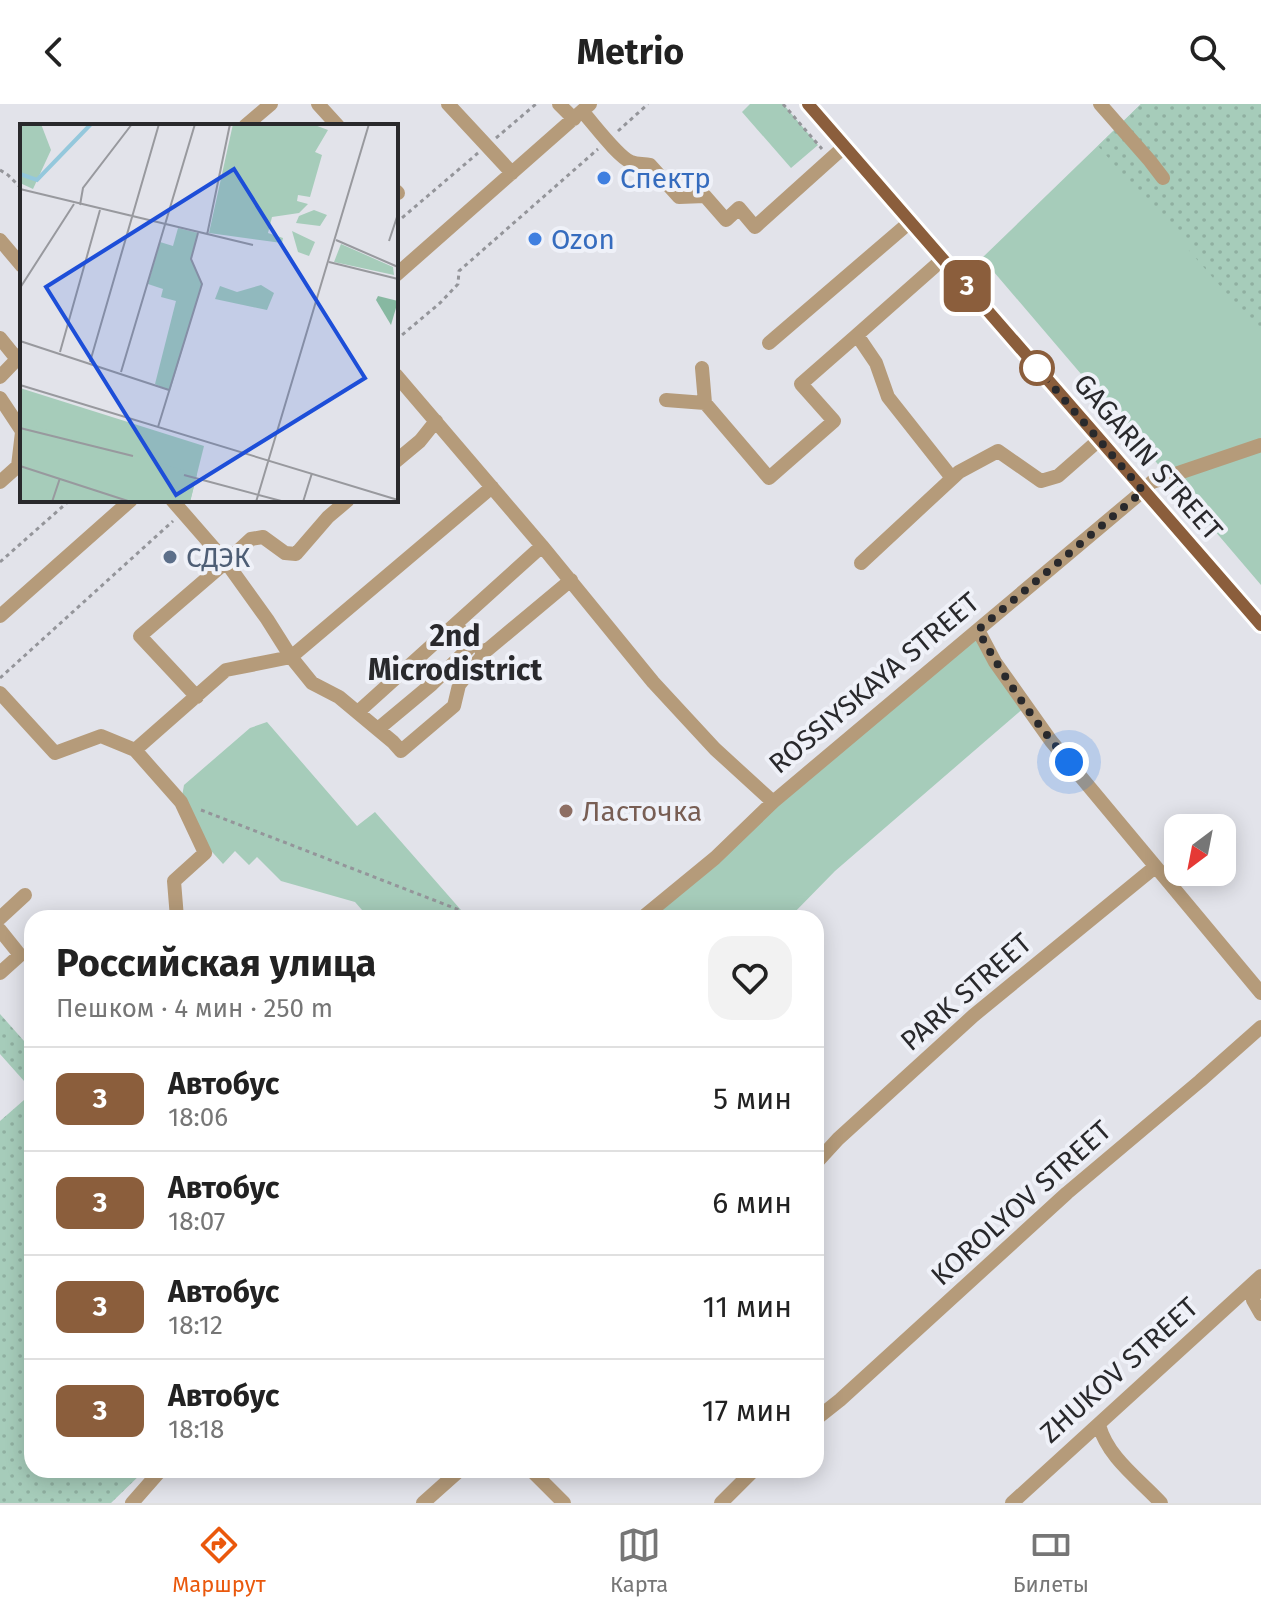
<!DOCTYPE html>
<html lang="ru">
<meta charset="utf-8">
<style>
body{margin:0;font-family:"Fira Sans",sans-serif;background:#f2f2f2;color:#222;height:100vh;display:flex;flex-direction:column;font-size:30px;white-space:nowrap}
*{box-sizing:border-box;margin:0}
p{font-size:26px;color:#767676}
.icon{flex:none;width:44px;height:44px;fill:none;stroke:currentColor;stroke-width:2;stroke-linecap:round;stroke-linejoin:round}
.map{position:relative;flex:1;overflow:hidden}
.panel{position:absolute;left:24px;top:806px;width:800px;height:568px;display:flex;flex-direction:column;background:#fff;border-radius:24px;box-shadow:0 4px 20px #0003}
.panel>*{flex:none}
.badge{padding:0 16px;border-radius:12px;font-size:28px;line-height:52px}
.needle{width:52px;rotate:212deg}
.buttons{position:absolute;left:1164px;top:710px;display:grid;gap:16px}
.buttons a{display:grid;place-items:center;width:72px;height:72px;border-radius:16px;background:#fff;box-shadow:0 4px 20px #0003;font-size:40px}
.you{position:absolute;width:40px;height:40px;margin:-20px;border:6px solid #fff;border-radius:50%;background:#1a73e8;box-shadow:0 0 0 12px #1a73e833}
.map>.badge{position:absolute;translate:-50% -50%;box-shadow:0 0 0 4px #fff}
.round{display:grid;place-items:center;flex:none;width:84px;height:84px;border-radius:24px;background:#f2f2f2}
.overview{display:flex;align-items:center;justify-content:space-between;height:136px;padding:0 32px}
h1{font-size:38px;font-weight:700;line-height:60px}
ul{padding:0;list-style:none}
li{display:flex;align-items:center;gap:24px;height:104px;padding:0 32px;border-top:2px solid #e0e0e0}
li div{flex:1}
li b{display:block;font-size:30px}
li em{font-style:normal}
li .badge{min-width:88px;font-weight:700;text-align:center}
header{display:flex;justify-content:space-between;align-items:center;height:104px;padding:0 32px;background:#fff;font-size:36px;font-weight:700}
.dock{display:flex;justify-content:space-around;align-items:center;height:112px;border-top:2px solid #e0e0e0;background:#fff;font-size:22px;color:#767676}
.dock a{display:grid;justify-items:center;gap:4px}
.dock .active{color:#ea580c}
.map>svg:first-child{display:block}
</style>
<header><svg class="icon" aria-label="back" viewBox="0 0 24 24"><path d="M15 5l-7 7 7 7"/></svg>Metrio<svg class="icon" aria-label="search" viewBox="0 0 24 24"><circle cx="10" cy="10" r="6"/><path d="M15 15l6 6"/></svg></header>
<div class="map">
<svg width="1261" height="1399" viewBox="0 0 1261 1399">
<defs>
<pattern id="park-dots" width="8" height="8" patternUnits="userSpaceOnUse" patternTransform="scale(2)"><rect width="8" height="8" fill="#a6ccba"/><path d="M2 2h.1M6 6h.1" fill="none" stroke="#8fafa0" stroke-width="1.8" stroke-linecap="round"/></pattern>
</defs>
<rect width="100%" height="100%" fill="#e2e3ea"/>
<path fill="#a6ccba" d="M 750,0 L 783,0 L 818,41 L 791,64 L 742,8 Z
M 1141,0 L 1261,0 L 1261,481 L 982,154 Z
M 978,526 L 1026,602 L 835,767 L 789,814 L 642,814 Z
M 267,618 L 357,722 L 375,708 L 468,814 L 369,814 L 355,798 L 281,777 L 257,753 L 249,761 L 235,747 L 223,760 L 196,730 L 181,698 L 184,681 L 250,624 Z"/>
<path fill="url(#park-dots)" d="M 1141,0 L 1261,0 L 1261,229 L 1098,42 Z
M 0,910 L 32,946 L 32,986 L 0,950 Z
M 32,989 L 32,1366 L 145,1366 L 111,1399 L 0,1399 L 0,1017 Z"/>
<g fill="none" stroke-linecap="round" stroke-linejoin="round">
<path stroke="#94959a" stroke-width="3" stroke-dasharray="4 4" stroke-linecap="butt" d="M 783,0 L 822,45
M 618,27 L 648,0
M 496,34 L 536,0
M 0,66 L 8,71 L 22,85
M 396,119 L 478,49
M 396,236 L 440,199 L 458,180 L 459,167 L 598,45
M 0,458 L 70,396
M 0,574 L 173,417
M 201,706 L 462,807 L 468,814"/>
<path stroke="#b59b7a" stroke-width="14" d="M 318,0 L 338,22
M 448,0 L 512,69
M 559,0 L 574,15
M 808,0 L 1261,521
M 1100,0 L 1150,57 L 1163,74
M 582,7 C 593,19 618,53 631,58 C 638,61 644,59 650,61 L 679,93 L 705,92 L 726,116 L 739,104 L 755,123 L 845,42
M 245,22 L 271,0
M 396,87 L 398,89
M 0,136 L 22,162
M 943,155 L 857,231 L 876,259 L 888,293 L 952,374
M 396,171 L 590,0
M 0,234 L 17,255
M 769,239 L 910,118
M 702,264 L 705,299
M 396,271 L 542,442 L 653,578 L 715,645 L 773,698
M 0,273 L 22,250
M 0,294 L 22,327
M 666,296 L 705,299 L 769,374 L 834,317 L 801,280 L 857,231
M 396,357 L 420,337 L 436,317
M 0,378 L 18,362 L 22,328
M 172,396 L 226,458 L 251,435 L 263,433 L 285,449 L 296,450 L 328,413 L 348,396
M 861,459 L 959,368 L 998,347 L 1041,377 L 1058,372 L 1099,336
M 0,512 L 131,396
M 978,526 L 995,558 L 1051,637 L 1261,889
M 481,546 L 486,547 L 571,476
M 0,589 L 55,649 L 101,632 L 135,646 L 226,566 L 291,553 L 492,383
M 197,593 L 140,532 L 226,458 L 267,515 L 291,553 L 312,579 L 339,593 L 393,638 L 401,647 L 454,602 L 459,581 L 486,547
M 358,608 L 542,442
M 378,625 L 432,580 L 468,545 L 457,519
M 135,646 L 181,698 L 205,749 L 174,777 L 177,814
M 0,814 L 25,791
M 642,814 L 715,754 L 773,698 L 1143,387 L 1152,378 L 1261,341
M 0,826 L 20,851 L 0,869
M 816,1059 L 838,1035 L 973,912 L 1155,763
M 1260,1173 L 1253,1196 L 1261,1210
M 816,1315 L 840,1296 L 1067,1089 L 1200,977 L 1261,923
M 1099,1321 C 1108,1354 1139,1375 1161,1399
M 531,1366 L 564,1399
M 132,1399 L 161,1366
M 423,1399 L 460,1366
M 721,1399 L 754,1366
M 1012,1399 L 1261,1172"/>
</g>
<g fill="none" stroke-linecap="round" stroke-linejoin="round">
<g stroke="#fff" stroke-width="18">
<path id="line" d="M 808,0 L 1261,521"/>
</g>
<use href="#line" stroke="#8b5e3c" stroke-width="12"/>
<path stroke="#29292c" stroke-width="8" stroke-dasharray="0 14.4" d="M 1037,264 L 1143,387 L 978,526 C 1003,573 1034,617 1069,658"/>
</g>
<g fill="#3f7fe0" stroke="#eff1f8" stroke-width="3">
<circle cx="604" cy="74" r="8"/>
<circle cx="535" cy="135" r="8"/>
</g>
<circle fill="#fff" stroke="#8b5e3c" stroke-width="4" cx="1037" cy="264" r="16"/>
<circle fill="#5c6f8a" stroke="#eff1f8" stroke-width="3" cx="170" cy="453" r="8"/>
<circle fill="#8d6e63" stroke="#eff1f8" stroke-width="3" cx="566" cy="707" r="8"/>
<g text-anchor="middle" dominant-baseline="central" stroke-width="8" stroke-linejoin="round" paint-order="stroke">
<g font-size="28" fill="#366cbe" stroke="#eff1f8" text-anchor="start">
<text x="620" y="74">Спектр</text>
<text x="551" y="135">Ozon</text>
</g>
<g font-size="28" fill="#29292c" stroke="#eff1f8">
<text transform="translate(1148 353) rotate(49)">GAGARIN STREET</text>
<text transform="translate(874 579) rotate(-40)">ROSSIYSKAYA STREET</text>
<text transform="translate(966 888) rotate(-41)">PARK STREET</text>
<text transform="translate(1021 1099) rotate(-42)">KOROLYOV STREET</text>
<text transform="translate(1119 1266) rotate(-42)">ZHUKOV STREET</text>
</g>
<g font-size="28" fill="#4e5e75" stroke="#eff1f8" text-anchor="start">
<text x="186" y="453">СДЭК</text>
</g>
<g font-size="28" fill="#785e54" stroke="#eff1f8" text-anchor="start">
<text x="582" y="707">Ласточка</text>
</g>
<g font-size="30" font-weight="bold" fill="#29292c" stroke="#eff1f8">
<text x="455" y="532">2nd<tspan x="455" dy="34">Microdistrict</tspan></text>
</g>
</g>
<g transform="translate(20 20)">
<rect width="378" height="378" fill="#e2e3ea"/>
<path d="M 158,104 L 178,109 L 171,135 L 182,160 L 150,267 L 135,260 L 156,177 L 141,173 L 143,165 L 128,160 L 140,118 L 153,122 ZM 321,120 L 373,143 L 374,151 L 314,138 ZM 241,161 L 254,169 L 247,186 L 195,175 L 200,162 L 217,168 ZM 0,264 L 184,322 L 170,378 L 0,378 Z" fill="#a6ccba"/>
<path d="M 358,172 L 378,177 L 371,201 L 356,176 Z" fill="#87b8a1"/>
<path d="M 0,0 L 21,0 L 31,26 L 13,65 L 0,59 Z" fill="#a6ccba"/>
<path d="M 213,0 L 292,0 L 308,6 L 295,28 L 302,31 L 290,73 L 278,71 L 277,77 L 288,80 L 279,89 L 252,93 L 248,109 L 263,114 L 262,119 L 189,109 ZM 294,86 L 307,91 L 300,102 L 276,99 L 279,92 ZM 272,107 L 295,118 L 289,132 L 278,128 ZM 0,298 L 177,350 L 170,378 L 0,378 Z" fill="#a6ccba"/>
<path fill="none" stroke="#94c8dc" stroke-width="4" d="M 0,50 L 17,56 L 71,0"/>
<path fill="none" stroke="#98999e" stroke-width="2" d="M 0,65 L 233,121M 60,81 L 63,64 L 112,0M 187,111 L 210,0M 316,116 L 378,143M 369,117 L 378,90M 309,138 L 378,155M 0,164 L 54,80M 0,217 L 149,266M 40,228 L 80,86M 70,238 L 139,0M 101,248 L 175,0M 0,261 L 378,376M 138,303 L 182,160 L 171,135 L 178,109M 0,304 L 113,332M 0,342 L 111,378M 164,351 L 265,378M 32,378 L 40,354M 236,378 L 349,0M 283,378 L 292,349"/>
<path fill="#1d4ed8" fill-opacity="0.15" stroke="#1d4ed8" stroke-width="4" d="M 214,45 L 345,254 L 156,371 L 26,163 Z"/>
<rect width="378" height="378" fill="none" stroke="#29292c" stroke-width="4"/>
</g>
</svg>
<div class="buttons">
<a><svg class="needle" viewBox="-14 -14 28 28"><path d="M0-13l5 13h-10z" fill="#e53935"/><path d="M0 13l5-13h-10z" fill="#767676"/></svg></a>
</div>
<div class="you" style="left:1069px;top:658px"></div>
<b class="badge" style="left:967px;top:182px;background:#8b5e3c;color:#fff">3</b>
<section class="panel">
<div class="overview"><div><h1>Российская улица</h1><p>Пешком · 4 мин · 250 m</p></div><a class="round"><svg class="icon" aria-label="heart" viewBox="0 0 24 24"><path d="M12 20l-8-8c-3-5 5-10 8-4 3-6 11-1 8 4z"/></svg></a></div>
<ul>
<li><span class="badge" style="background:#8b5e3c;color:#fff">3</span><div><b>Автобус</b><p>18:06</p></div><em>5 мин</em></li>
<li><span class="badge" style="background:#8b5e3c;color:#fff">3</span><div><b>Автобус</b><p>18:07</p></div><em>6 мин</em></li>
<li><span class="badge" style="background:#8b5e3c;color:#fff">3</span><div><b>Автобус</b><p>18:12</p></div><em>11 мин</em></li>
<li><span class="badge" style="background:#8b5e3c;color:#fff">3</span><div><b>Автобус</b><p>18:18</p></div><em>17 мин</em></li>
</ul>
</section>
</div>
<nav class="dock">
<a class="active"><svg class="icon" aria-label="directions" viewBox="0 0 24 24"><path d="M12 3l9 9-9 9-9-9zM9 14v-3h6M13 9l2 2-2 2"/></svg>Маршрут</a>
<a><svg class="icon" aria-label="map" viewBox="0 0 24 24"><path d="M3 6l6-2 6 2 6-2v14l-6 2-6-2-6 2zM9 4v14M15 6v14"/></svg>Карта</a>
<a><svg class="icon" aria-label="tickets" viewBox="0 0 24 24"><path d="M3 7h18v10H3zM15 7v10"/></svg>Билеты</a>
</nav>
